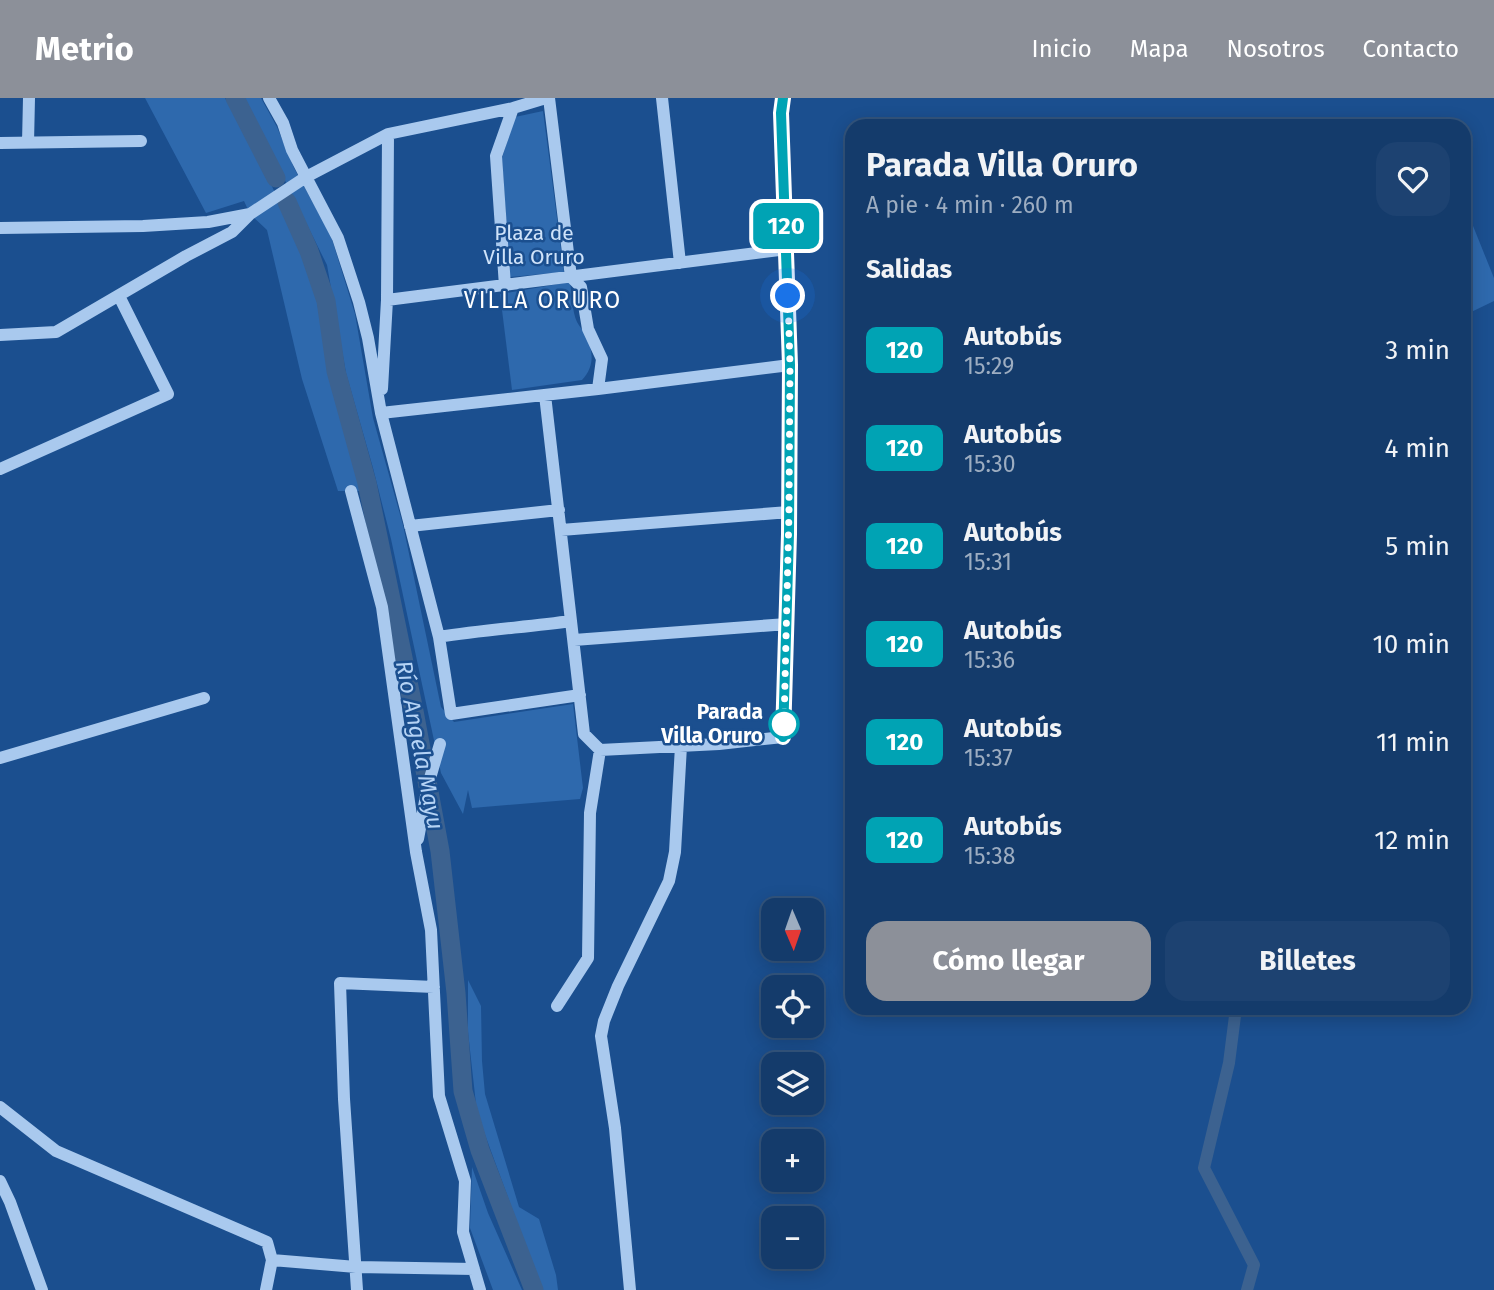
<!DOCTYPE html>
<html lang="es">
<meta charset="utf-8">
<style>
body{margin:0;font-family:"Fira Sans",sans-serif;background:#1d4271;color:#f1f3f6;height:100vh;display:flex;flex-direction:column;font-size:26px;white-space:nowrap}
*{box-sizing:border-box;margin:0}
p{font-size:23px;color:#9dadc1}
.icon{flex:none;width:38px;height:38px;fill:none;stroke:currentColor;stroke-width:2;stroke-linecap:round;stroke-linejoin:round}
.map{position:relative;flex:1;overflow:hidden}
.drawer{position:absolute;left:845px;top:21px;width:626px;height:896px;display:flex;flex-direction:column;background:#143b6b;border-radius:21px;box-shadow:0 4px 18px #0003,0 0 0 2px #33557e}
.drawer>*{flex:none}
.badge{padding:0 14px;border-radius:10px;font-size:24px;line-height:46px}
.needle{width:46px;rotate:178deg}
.tools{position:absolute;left:761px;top:800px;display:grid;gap:14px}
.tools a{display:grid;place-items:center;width:63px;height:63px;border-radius:14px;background:#143b6b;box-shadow:0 4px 18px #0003,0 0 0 2px #33557e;font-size:35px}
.you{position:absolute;width:35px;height:35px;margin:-18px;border:5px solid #fff;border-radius:50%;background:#1a73e8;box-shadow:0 0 0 10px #1a73e833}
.map>.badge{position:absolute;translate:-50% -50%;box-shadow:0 0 0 4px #fff}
h2{padding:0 21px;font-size:26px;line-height:63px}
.round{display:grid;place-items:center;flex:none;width:74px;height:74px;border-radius:21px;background:#1d4271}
.summary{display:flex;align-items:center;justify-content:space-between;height:119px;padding:0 21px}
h1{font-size:33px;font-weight:700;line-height:52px}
.action{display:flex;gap:14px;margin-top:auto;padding:14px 21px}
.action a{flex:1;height:80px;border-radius:21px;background:#8c9099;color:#fff;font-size:28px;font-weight:700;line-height:80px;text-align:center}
.action a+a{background:#1d4271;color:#f1f3f6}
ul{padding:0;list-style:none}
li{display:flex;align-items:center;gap:21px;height:98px;padding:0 21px}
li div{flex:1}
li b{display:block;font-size:26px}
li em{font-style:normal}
li .badge{min-width:77px;font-weight:700;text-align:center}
header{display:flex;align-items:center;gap:42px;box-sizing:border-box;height:98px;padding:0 35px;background:#8c9099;color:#fff}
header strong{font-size:33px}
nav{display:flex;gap:38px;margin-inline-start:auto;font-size:24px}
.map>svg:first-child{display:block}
</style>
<header>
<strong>Metrio</strong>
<nav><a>Inicio</a><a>Mapa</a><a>Nosotros</a><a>Contacto</a></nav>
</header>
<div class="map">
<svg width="1494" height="1192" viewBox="0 0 1494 1192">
<rect width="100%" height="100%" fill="#1b4f8f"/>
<path fill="#2e69ad" d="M 145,0 L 225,0 L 263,69 L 302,153 L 316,198 L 330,281 L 359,359 L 360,393 L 338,393 L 302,281 L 267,132 L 250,116 L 244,103 L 206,115 Z
M 244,0 L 261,0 L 277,29 L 294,70 L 331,138 L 355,216 L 373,320 L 403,427 L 441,609 L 454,624 L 573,606 L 583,690 L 580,701 L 472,710 L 468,692 L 463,716 L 441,675 L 391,441 L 373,370 L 346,275 L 327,167 Z
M 543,13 L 564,174 L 510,179 L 502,60 L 515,19 Z
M 1465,108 L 1494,180 L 1494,203 L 1465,217 Z
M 570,184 C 572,197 572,213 577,224 C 579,228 582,231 584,234 C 593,251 596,267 582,282 L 512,292 L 500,196 Z
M 468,882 L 481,908 L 482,963 L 485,996 L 519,1109 L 539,1121 L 556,1177 L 558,1192 L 542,1192 L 477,1015 L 468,934 Z
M 472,1069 L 488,1115 L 522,1192 L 493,1192 L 470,1130 Z"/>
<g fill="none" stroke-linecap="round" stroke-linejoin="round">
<path stroke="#3c6290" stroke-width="12" d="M 1236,910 L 1229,965 L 1204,1070 L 1254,1167 L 1247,1192"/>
<path stroke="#3c6290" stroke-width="19" d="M 235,0 L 276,80
M 287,104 L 309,153 L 326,203 L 336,273 L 367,385 L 414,613 L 440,753 L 456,895 L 463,993 L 480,1052 L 534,1192"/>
<path stroke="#a9c9ee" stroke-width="12" d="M 269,0 L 283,25 L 292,52 L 306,79 L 338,140 L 359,204 L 368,240 L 381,315 L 439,539 L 451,616 L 580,597
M 549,0 L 571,179 L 581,189 L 588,231 L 602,261 L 598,291
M 662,0 L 680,165
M 0,45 L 141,43
M 28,45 L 29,0
M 0,130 L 143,128 L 208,124 L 250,116 L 306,79 L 388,36 L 513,10 L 546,0
M 505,188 L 496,58 L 513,10
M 387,202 L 787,151
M 0,237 L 56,234 L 186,158 L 232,134 L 249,117
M 382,291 L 387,202 L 388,36
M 545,297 L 584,636 L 600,652 L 719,646 L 783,639 L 789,414 L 790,267 L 781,15 L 783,0
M 381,315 L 598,291 L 790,267
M 0,371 L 168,296 L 119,198
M 351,393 L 382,509 L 416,754 L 431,832 L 439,998 L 465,1083 L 463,1134 L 480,1192
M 410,428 L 559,412
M 561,432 L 789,414
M 439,539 C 483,532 527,529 571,523
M 574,542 L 787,526
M 0,660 L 204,600
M 418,741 L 428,687 L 440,646
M 557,908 L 588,860 L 590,715 L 600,652
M 0,1009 L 56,1053 L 267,1144 L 272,1162 L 356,1169 L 474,1171
M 0,1083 L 10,1104 L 42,1192
M 266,1192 L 272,1162
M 357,1192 L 344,1001 L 340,885 L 434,889
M 630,1192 L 615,1030 L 601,938 L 604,923 L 618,888 L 669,783 L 675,754 L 681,648"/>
</g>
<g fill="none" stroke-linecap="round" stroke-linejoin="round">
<g stroke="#fff" stroke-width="16">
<path id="line" d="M 783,0 L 781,15 L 790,267 L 789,436 L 783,639"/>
</g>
<use href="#line" stroke="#00a3b4" stroke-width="10"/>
<path stroke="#fff" stroke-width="7" stroke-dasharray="0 12.6" d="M 784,626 L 789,414 L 790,267 L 788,198"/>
</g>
<circle fill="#fff" stroke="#00a3b4" stroke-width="3.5" cx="784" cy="626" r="14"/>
<g text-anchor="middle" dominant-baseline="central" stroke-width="5" stroke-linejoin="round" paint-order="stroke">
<g font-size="21" fill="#cfe3fa" stroke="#1b4f8f">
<text x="534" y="135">Plaza de<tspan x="534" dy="24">Villa Oruro</tspan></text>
</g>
<g font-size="21" font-weight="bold" fill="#fff" stroke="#1b4f8f" text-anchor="end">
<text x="763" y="614">Parada<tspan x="763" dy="24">Villa Oruro</tspan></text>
</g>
<g font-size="23" letter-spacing="2" fill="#fff" stroke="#1b4f8f">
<text x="543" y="202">VILLA ORURO</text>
</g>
<g font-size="23" font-style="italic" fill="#b5d3f5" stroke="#1b4f8f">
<text transform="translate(420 647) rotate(79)">Río Angela Mayu</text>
</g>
</g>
</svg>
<div class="tools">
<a><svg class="needle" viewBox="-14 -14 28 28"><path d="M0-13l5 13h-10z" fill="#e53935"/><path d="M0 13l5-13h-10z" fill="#9dadc1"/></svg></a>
<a><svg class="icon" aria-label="locate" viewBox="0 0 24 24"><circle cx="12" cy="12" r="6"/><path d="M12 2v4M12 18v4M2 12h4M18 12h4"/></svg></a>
<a><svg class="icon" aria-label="layers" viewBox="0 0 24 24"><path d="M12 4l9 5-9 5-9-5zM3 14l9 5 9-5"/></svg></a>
<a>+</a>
<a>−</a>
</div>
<div class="you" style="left:788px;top:198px"></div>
<b class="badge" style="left:786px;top:128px;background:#00a3b4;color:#fff">120</b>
<section class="drawer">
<div class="summary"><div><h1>Parada Villa Oruro</h1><p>A pie · 4 min · 260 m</p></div><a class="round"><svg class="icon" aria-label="heart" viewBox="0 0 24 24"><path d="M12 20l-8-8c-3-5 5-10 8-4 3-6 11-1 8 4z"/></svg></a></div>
<h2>Salidas</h2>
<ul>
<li><span class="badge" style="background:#00a3b4;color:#fff">120</span><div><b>Autobús</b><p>15:29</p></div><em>3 min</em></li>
<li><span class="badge" style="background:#00a3b4;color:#fff">120</span><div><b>Autobús</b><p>15:30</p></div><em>4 min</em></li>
<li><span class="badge" style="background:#00a3b4;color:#fff">120</span><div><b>Autobús</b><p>15:31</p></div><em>5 min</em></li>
<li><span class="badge" style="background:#00a3b4;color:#fff">120</span><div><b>Autobús</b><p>15:36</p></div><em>10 min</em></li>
<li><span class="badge" style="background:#00a3b4;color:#fff">120</span><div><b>Autobús</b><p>15:37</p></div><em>11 min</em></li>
<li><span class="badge" style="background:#00a3b4;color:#fff">120</span><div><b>Autobús</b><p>15:38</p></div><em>12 min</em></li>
</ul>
<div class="action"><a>Cómo llegar</a><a>Billetes</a></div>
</section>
</div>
